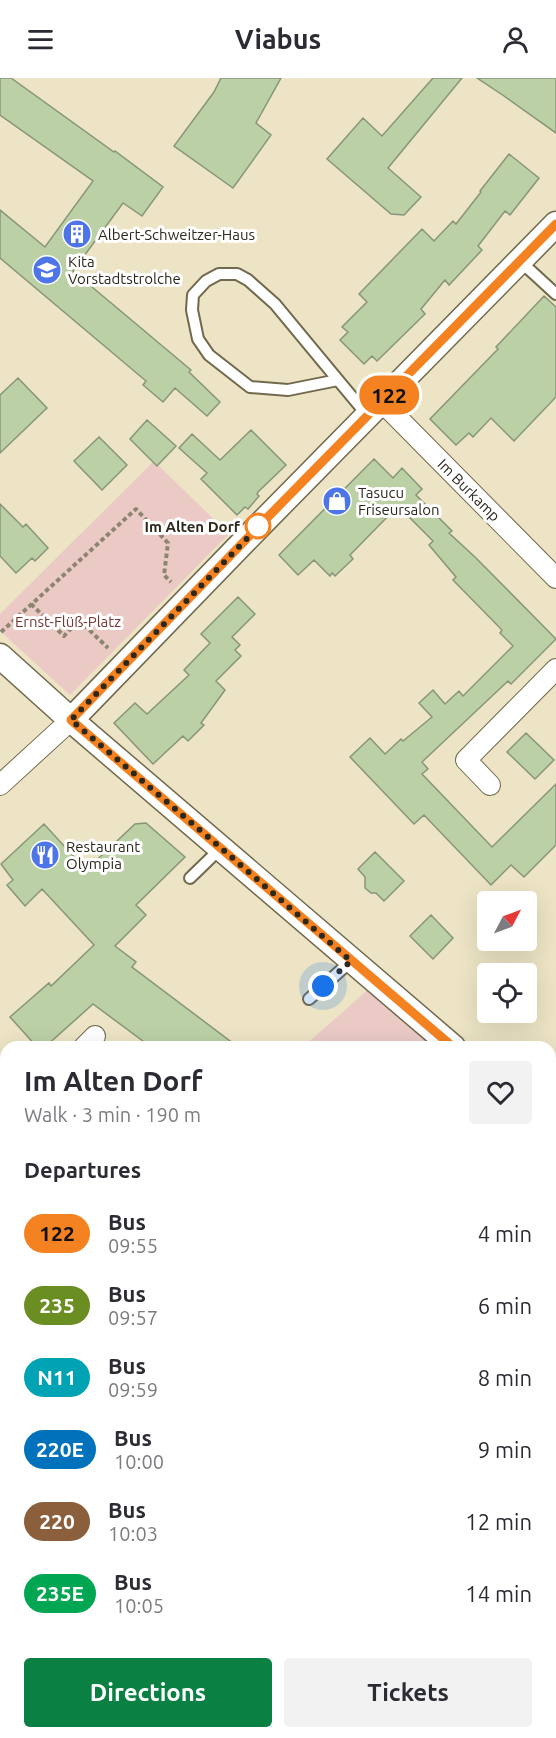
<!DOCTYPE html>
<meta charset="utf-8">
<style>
body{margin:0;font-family:Ubuntu,sans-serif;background:#f2f2f3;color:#2b2b33;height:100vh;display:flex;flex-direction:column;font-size:22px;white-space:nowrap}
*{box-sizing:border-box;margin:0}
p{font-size:20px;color:#7c7c81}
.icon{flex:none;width:33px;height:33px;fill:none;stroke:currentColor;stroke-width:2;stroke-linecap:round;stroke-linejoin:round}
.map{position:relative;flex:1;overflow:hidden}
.sheet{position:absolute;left:0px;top:963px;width:556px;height:698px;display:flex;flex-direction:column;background:#fff;border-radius:18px 18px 0 0;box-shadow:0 6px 24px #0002}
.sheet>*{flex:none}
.badge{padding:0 12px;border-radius:20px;font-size:21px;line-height:39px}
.needle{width:39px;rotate:49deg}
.buttons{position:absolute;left:477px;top:813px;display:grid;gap:12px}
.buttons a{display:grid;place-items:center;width:60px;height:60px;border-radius:6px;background:#fff;box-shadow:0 6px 24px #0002;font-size:30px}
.you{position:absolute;width:30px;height:30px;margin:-15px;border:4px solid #fff;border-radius:50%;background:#1a73e8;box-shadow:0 0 0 9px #1a73e833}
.map>.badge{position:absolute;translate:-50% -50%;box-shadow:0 0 0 3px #fff}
h2{padding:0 24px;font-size:22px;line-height:54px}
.round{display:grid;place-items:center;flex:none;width:63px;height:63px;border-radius:6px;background:#f2f2f3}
.overview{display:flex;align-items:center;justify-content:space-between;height:102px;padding:0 24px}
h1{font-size:28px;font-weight:600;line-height:45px}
.cta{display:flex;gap:12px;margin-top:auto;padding:12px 24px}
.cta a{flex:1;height:69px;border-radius:6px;background:#0b8043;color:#fff;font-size:24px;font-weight:600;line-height:69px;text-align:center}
.cta a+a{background:#f2f2f3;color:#2b2b33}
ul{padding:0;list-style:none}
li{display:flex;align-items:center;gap:18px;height:72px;padding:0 24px}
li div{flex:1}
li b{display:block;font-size:22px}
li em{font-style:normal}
li .badge{min-width:66px;font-weight:700;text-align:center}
header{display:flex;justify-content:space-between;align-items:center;height:78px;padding:0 24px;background:#fff;font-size:27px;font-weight:600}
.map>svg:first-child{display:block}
</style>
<header><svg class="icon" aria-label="menu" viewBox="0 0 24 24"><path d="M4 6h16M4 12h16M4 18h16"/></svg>Viabus<svg class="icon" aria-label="person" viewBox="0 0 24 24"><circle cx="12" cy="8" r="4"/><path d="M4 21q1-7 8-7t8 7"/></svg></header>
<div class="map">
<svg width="556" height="1660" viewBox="0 0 556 1660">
<rect width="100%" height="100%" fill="#ece4c4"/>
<path fill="#ebcac6" d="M 154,383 L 229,456 L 70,617 L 0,553 L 0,536 Z
M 380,901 L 460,969 L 303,969 Z
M 550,1045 L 556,1050 L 556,1145 L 551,1155 Z
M 6,1230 L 6,1654 L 367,1655 L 364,1660 L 0,1660 L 0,1236 Z
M 551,1643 L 556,1646 L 556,1660 L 388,1660 L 391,1654 L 550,1654 Z"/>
<path fill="#bbd0a5" stroke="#88957a" stroke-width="1.5" d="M 0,0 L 11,0 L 114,74 L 115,73 L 163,109 L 142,138 L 123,125 L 73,193 L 191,292 L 189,294 L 220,324 L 207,338 L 175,310 L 163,324 L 143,307 L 146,303 L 0,180 L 0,132 L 45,169 L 93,103 L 0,37 Z
M 221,0 L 281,0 L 256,45 L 271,57 L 233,110 L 174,68 L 214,14 Z
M 433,0 L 462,0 L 388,90 L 421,119 L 404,137 L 391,136 L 327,81 L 363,40 L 382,58 Z
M 477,0 L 556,0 L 556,55 L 504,18 Z
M 509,76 L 539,100 L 510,137 L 505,133 L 478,168 L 482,172 L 449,207 L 445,202 L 421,231 L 425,236 L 377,283 L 372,278 L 364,286 L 340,262 L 348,254 L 342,249 L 367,224 L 359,216 L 422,151 L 434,163 L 453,143 L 456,146 L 481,114 L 480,113 Z
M 544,218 L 556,229 L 556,319 L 514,363 L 491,340 L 473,359 L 469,355 L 456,367 L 430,341 L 498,271 L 496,269 Z
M 18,300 L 47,330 L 0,375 L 0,317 Z
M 147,342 L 176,368 L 157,388 L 130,361 Z
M 251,352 L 286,387 L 258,414 L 257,416 L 259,418 L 248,431 L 245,429 L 237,437 L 201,401 L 207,395 L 179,370 L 192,356 L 220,382 Z
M 99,359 L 127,387 L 102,412 L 74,383 Z
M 374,381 L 393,400 L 402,390 L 422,411 L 416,417 L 452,453 L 449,455 L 476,480 L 556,561 L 511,606 L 508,603 L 422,684 L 428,691 L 422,696 L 492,769 L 556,706 L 556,767 L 524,799 L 511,787 L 491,807 L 424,737 L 414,746 L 350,679 L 370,660 L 385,676 L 401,661 L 403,663 L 432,639 L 419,625 L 433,612 L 445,626 L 459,613 L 463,618 L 513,568 L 500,555 L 502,552 L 453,502 L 456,499 L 429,467 L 433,463 L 398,428 L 350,477 L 353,481 L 335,498 L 332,495 L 330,498 L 314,482 L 298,497 L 279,477 Z
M 0,426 L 23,449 L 26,446 L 48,470 L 35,483 L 32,480 L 16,495 L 0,478 Z
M 238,519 L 255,536 L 232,559 L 240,567 L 235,572 L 241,578 L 216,603 L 225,612 L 201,645 L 204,647 L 188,663 L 183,658 L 153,686 L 114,645 L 135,625 L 147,636 L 189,597 L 184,592 L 210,565 L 201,556 Z
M 526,655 L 554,682 L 535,701 L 507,674 Z
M 146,745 L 185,779 L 136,827 L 146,837 L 115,868 L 136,884 L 132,889 L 238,969 L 151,969 L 93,926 L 45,969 L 37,969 L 10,939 L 49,905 L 51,908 L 94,867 L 42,811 L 25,828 L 7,807 L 13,802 L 1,786 L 44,746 L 86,792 L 135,746 Z
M 375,774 L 404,803 L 384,823 L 376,815 L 371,815 L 365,810 L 365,799 L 358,791 Z
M 431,837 L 453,860 L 433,881 L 410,858 Z"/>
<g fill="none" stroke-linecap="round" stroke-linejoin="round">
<g stroke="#71694d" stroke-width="14">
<path id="service" d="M 520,183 L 556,216
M 338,302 L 288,312 L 250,309 L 209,277 L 198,261 L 192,232 L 193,217 L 206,203 L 219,196 L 237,196 L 248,202 L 275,226 L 338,302 L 368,338
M 190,800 L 221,770
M 309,921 L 351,883
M 550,1188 L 556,1178
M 550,1591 L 556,1594
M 371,1660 L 374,1654"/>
</g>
<g stroke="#71694d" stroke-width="22">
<path id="minor" d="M 382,324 L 556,500
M 0,707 L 71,642
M 490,707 L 466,682 L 556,591
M 84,969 L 95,958
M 0,1050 L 6,1044"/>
</g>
<g stroke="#71694d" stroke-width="27">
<path id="tertiary" d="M 0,578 L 71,642 L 453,969
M 71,642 L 260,447 L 556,146
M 550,1043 L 556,1047"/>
</g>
<path stroke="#8c8670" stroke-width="4" stroke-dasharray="4.5 3" stroke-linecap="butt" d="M 31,526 L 64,558 L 79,542 L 108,570
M 1,554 L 136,431 L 168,465 L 164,497 L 171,504"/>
<use href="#service" stroke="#fff" stroke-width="10"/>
<use href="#minor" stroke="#fff" stroke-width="20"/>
<use href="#tertiary" stroke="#fff" stroke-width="24"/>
</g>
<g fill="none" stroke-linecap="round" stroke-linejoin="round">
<g stroke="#fff" stroke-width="14">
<path id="line" d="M 453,969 L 71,642 L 260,447 L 556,146"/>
</g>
<use href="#line" stroke="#f58220" stroke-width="9"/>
<path stroke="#2b281c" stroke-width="6" stroke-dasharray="0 10.8" d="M 258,448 L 260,447 L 71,642 L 221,770 L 351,883 L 323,908"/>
</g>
<defs>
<g id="building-disc" transform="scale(1.5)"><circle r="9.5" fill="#4d75e8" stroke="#fff"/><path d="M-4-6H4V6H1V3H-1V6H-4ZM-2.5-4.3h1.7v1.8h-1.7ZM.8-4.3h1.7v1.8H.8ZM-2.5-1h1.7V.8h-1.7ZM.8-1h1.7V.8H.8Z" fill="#fff"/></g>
<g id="school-disc" transform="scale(1.5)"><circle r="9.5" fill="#4d75e8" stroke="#fff"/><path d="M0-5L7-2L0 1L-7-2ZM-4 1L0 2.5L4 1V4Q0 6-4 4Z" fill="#fff"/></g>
<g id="shop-disc" transform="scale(1.5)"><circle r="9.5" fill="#4d75e8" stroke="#fff"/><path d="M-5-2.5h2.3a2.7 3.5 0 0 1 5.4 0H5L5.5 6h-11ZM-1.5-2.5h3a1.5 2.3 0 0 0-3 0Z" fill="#fff"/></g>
<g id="restaurant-disc" transform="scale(1.5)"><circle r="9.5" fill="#4d75e8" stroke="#fff"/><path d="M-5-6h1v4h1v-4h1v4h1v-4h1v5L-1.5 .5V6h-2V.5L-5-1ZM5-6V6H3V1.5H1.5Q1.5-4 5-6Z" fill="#fff"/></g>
</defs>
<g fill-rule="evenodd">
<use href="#building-disc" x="77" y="156"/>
<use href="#school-disc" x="47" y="192"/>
<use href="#shop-disc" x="337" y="423"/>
<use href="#restaurant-disc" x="45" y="777"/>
</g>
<circle fill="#fff" stroke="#f58220" stroke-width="3" cx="258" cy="448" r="12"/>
<g text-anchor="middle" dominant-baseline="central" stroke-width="6" stroke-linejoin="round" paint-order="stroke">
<g font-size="15" fill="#2b281c" stroke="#fff" text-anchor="start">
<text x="98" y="156">Albert-Schweitzer-Haus</text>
<text x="68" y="183">Kita<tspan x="68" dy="17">Vorstadtstrolche</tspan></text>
<text x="358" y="414">Tasucu<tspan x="358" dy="17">Friseursalon</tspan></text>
<text x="66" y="768">Restaurant<tspan x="66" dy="17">Olympia</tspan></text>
</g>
<g font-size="15" fill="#2b281c" stroke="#fff">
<text transform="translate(469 412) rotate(45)">Im Burkamp</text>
</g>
<g font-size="15" font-weight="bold" fill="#2b281c" stroke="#fff" text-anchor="end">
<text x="240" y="448">Im Alten Dorf</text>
</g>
<g font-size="15" fill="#753530" stroke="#fff">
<text x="68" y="543">Ernst-Flüß-Platz</text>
</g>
</g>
</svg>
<div class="buttons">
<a><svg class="needle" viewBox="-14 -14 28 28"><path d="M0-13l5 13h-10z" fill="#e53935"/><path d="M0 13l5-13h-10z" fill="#7c7c81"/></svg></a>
<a><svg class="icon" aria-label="locate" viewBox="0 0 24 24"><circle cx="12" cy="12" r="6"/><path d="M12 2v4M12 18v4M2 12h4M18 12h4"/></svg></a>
</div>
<div class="you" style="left:323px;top:908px"></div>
<b class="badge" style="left:389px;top:317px;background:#f58220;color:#111">122</b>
<section class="sheet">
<div class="overview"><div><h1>Im Alten Dorf</h1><p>Walk · 3 min · 190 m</p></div><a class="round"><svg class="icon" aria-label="heart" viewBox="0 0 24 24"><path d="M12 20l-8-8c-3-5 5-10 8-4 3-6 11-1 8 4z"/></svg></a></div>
<h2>Departures</h2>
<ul>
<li><span class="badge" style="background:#f58220;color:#111">122</span><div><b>Bus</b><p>09:55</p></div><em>4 min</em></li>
<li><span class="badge" style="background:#6b8e23;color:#fff">235</span><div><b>Bus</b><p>09:57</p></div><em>6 min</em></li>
<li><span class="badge" style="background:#00a3b4;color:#fff">N11</span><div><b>Bus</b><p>09:59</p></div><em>8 min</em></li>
<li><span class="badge" style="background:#0072bc;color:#fff">220E</span><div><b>Bus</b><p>10:00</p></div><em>9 min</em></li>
<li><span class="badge" style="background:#8b5e3c;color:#fff">220</span><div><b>Bus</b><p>10:03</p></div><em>12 min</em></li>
<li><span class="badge" style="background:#00a651;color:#fff">235E</span><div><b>Bus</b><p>10:05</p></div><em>14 min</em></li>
</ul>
<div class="cta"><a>Directions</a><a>Tickets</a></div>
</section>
</div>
